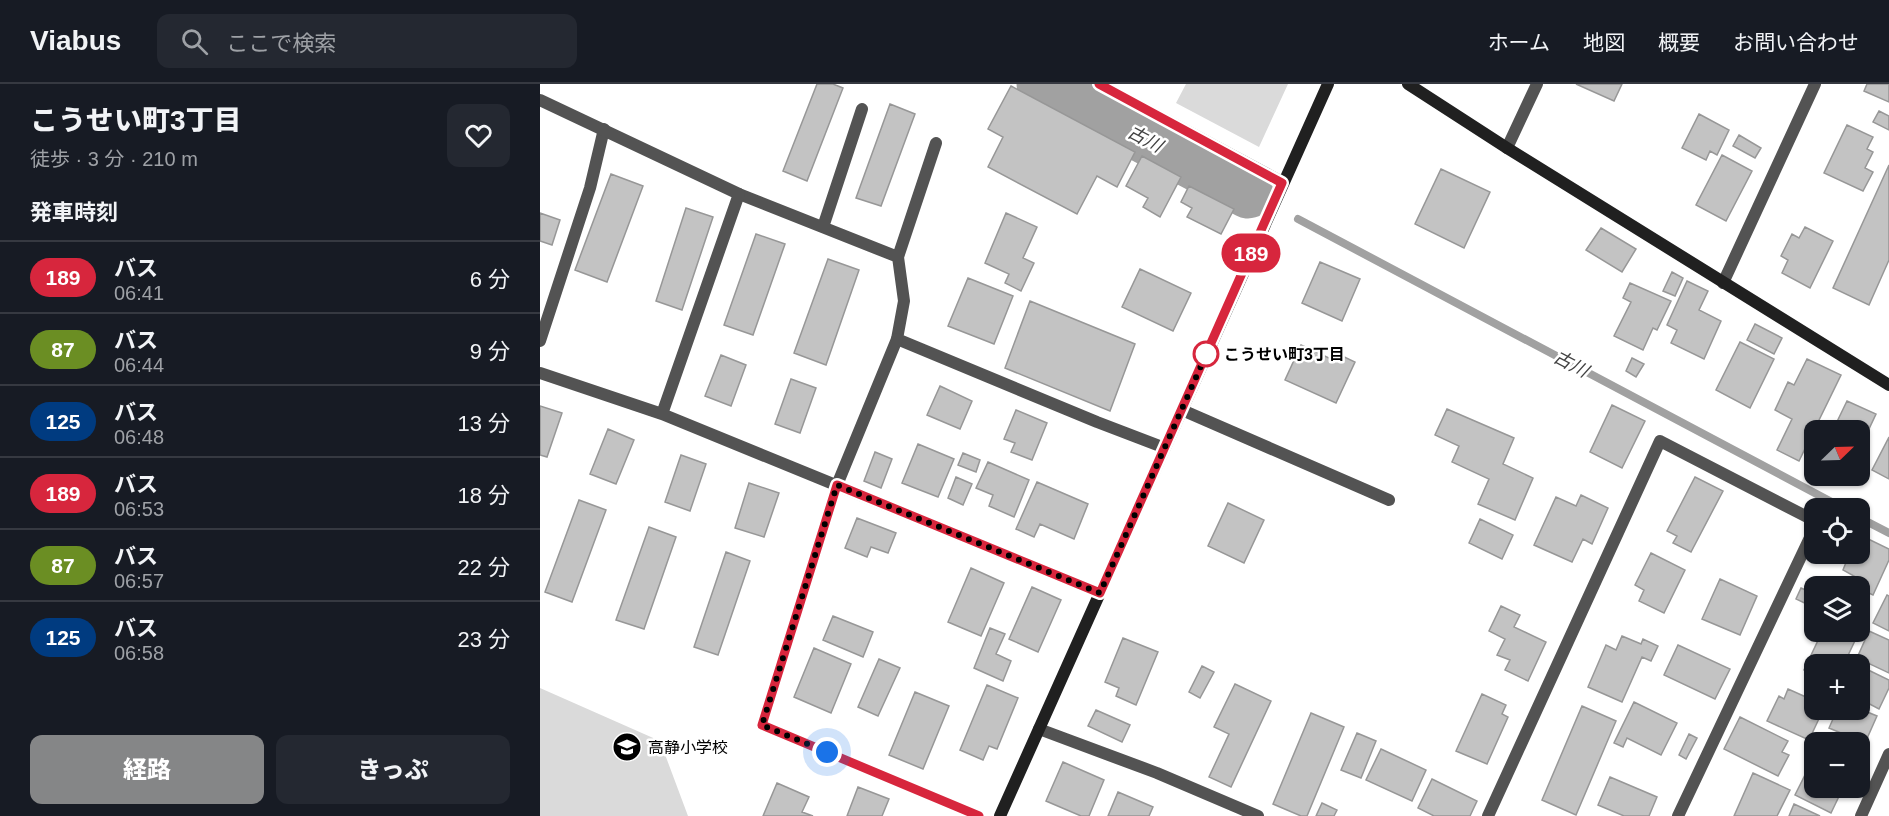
<!DOCTYPE html>
<html lang="ja">
<meta charset="utf-8">
<style>
body{margin:0;font-family:Arial,"Noto Sans JP",sans-serif;background:#242831;color:#f1f3f6;height:100vh;display:flex;flex-direction:column;font-size:22px;white-space:nowrap}
*{box-sizing:border-box;margin:0}
p{font-size:20px;color:#9ea1a6}
.icon{flex:none;width:33px;height:33px;fill:none;stroke:currentColor;stroke-width:2;stroke-linecap:round;stroke-linejoin:round}
.map{position:relative;flex:1;overflow:hidden}
.side{display:flex;flex-direction:column;background:#171b24;width:540px}
.side>*{flex:none}
.badge{padding:0 12px;border-radius:20px;font-size:21px;line-height:39px}
.needle{width:39px;rotate:67deg}
.tools{position:absolute;left:1264px;top:336px;display:grid;gap:12px}
.tools a{display:grid;place-items:center;width:66px;height:66px;border-radius:12px;background:#171b24;box-shadow:0 2px 4px #0004;font-size:30px}
.you{position:absolute;width:30px;height:30px;margin:-15px;border:4px solid #fff;border-radius:50%;background:#1a73e8;box-shadow:0 0 0 9px #1a73e833}
.map>.badge{position:absolute;translate:-50% -50%;box-shadow:0 0 0 3px #fff}
h2{padding:0 30px;font-size:22px;line-height:54px}
.round{display:grid;place-items:center;flex:none;width:63px;height:63px;border-radius:12px;background:#242831}
.head{display:flex;align-items:center;justify-content:space-between;height:102px;padding:0 30px}
h1{font-size:28px;font-weight:800;line-height:45px}
.button{display:flex;gap:12px;margin-top:auto;padding:12px 30px}
.button a{flex:1;height:69px;border-radius:12px;background:#858687;color:#fff;font-size:24px;font-weight:800;line-height:69px;text-align:center}
.button a+a{background:#242831;color:#f1f3f6}
ul{padding:0;list-style:none}
li{display:flex;align-items:center;gap:18px;height:72px;padding:0 30px;border-top:2px solid #363941}
li div{flex:1}
li b{display:block;font-size:22px}
li em{font-style:normal}
li .badge{min-width:66px;font-weight:700;text-align:center}
header{display:flex;align-items:center;gap:36px;box-sizing:border-box;height:84px;padding:0 30px;background:#171b24;border-bottom:2px solid #363941}
header strong{font-size:28px}
nav{display:flex;gap:33px;margin-inline-start:auto;font-size:21px}
.search{width:420px;height:54px;background:#242831;display:flex;align-items:center;gap:15px;box-sizing:border-box;padding:0 21px;border-radius:12px;color:#9ea1a6;font-size:22px}
main{display:flex;flex:1;min-height:0}
.map>svg:first-child{display:block}
</style>
<header>
<strong>Viabus</strong>
<div class="search"><svg class="icon" aria-label="search" viewBox="0 0 24 24"><circle cx="10" cy="10" r="6"/><path d="M15 15l6 6"/></svg>ここで検索</div>
<nav><a>ホーム</a><a>地図</a><a>概要</a><a>お問い合わせ</a></nav>
</header>
<main>
<section class="side">
<div class="head"><div><h1>こうせい町3丁目</h1><p>徒歩 · 3 分 · 210 m</p></div><a class="round"><svg class="icon" aria-label="heart" viewBox="0 0 24 24"><path d="M12 20l-8-8c-3-5 5-10 8-4 3-6 11-1 8 4z"/></svg></a></div>
<h2>発車時刻</h2>
<ul>
<li><span class="badge" style="background:#d7263d;color:#fff">189</span><div><b>バス</b><p>06:41</p></div><em>6 分</em></li>
<li><span class="badge" style="background:#6b8e23;color:#fff">87</span><div><b>バス</b><p>06:44</p></div><em>9 分</em></li>
<li><span class="badge" style="background:#003b80;color:#fff">125</span><div><b>バス</b><p>06:48</p></div><em>13 分</em></li>
<li><span class="badge" style="background:#d7263d;color:#fff">189</span><div><b>バス</b><p>06:53</p></div><em>18 分</em></li>
<li><span class="badge" style="background:#6b8e23;color:#fff">87</span><div><b>バス</b><p>06:57</p></div><em>22 分</em></li>
<li><span class="badge" style="background:#003b80;color:#fff">125</span><div><b>バス</b><p>06:58</p></div><em>23 分</em></li>
</ul>
<div class="button"><a>経路</a><a>きっぷ</a></div>
</section>
<div class="map">
<svg width="1349" height="732" viewBox="0 0 1349 732">
<rect width="100%" height="100%" fill="#fff"/>
<path fill="#dadada" d="M 646,0 L 748,0 L 719,63 L 636,19 Z
M 0,604 L 120,657 L 148,732 L 0,732 Z"/>
<g fill="none" stroke-linecap="round" stroke-linejoin="round">
<path stroke="#a1a1a1" stroke-width="8" d="M 758,135 L 1303,424
M 1320,434 L 1349,449"/>
<path stroke="#a1a1a1" stroke-width="51" d="M 502,0 L 708,109"/>
</g>
<path fill="#c3c3c3" stroke="#979797" stroke-width="1.5" d="M 277,0 L 293,0 L 303,4 L 267,97 L 243,87 Z
M 1036,0 L 1082,0 L 1074,17 Z
M 1327,0 L 1349,0 L 1349,18 L 1324,7 Z
M 471,2 L 595,68 L 577,103 L 557,92 L 537,130 L 448,83 L 463,53 L 448,45 Z
M 350,20 L 375,30 L 341,122 L 316,114 Z
M 1339,27 L 1349,32 L 1349,46 L 1333,38 Z
M 1159,30 L 1189,46 L 1177,71 L 1170,67 L 1166,76 L 1142,64 Z
M 1307,41 L 1333,53 L 1327,65 L 1333,68 L 1325,84 L 1333,88 L 1323,107 L 1284,89 Z
M 1199,51 L 1221,64 L 1215,74 L 1193,62 Z
M 1182,71 L 1212,87 L 1186,137 L 1156,121 Z
M 602,72 L 641,93 L 620,133 L 603,123 L 608,114 L 586,102 Z
M 1349,81 L 1349,176 L 1329,221 L 1293,204 Z
M 901,85 L 950,108 L 924,164 L 875,140 Z
M 71,90 L 103,102 L 67,198 L 35,186 Z
M 649,102 L 694,125 L 681,150 L 647,133 L 652,124 L 641,118 Z
M 146,124 L 173,133 L 142,226 L 116,217 Z
M 0,129 L 20,136 L 12,161 L 0,157 Z
M 466,129 L 497,143 L 483,174 L 494,179 L 481,207 L 465,199 L 469,190 L 445,179 Z
M 1265,143 L 1293,157 L 1270,204 L 1242,189 L 1248,176 L 1241,172 L 1252,150 L 1259,154 Z
M 1061,144 L 1096,165 L 1082,188 L 1046,166 Z
M 216,150 L 245,160 L 213,251 L 184,241 Z
M 288,175 L 319,186 L 286,281 L 254,269 Z
M 780,178 L 820,195 L 802,237 L 762,219 Z
M 600,185 L 651,209 L 633,247 L 582,223 Z
M 1132,188 L 1143,194 L 1135,212 L 1123,207 Z
M 428,194 L 473,212 L 454,260 L 408,242 Z
M 1147,197 L 1168,207 L 1159,226 L 1181,237 L 1164,275 L 1131,259 L 1137,246 L 1127,241 Z
M 1090,199 L 1131,217 L 1117,246 L 1113,244 L 1103,266 L 1074,252 L 1091,218 L 1083,214 Z
M 490,217 L 595,260 L 570,327 L 465,284 Z
M 1215,240 L 1242,254 L 1234,270 L 1207,256 Z
M 1200,258 L 1234,275 L 1210,324 L 1176,306 Z
M 761,261 L 791,275 L 794,268 L 815,278 L 796,319 L 745,296 Z
M 181,271 L 206,281 L 191,322 L 165,312 Z
M 1092,274 L 1104,280 L 1096,293 L 1086,287 Z
M 1267,275 L 1301,291 L 1259,377 L 1237,366 L 1252,335 L 1235,326 L 1248,298 L 1254,301 Z
M 251,295 L 276,304 L 260,349 L 235,340 Z
M 400,302 L 432,317 L 420,345 L 387,331 Z
M 1307,317 L 1336,330 L 1320,364 L 1320,346 L 1293,346 Z
M 1072,321 L 1105,337 L 1082,384 L 1050,368 Z
M 0,322 L 22,329 L 7,373 L 0,371 Z
M 907,325 L 974,354 L 963,380 L 993,394 L 975,436 L 938,420 L 949,395 L 912,378 L 919,362 L 895,351 Z
M 476,326 L 507,339 L 492,376 L 471,368 L 475,359 L 464,355 Z
M 68,345 L 94,356 L 76,400 L 50,390 Z
M 1349,353 L 1349,395 L 1332,386 Z
M 378,360 L 414,375 L 398,413 L 362,399 Z
M 335,368 L 352,375 L 341,404 L 324,397 Z
M 423,369 L 440,376 L 436,388 L 418,381 Z
M 141,371 L 166,380 L 150,427 L 125,418 Z
M 448,378 L 489,396 L 474,433 L 449,422 L 453,411 L 436,404 Z
M 416,393 L 432,400 L 423,421 L 408,414 Z
M 1155,393 L 1183,407 L 1151,468 L 1133,459 L 1137,452 L 1127,447 Z
M 497,398 L 548,420 L 534,455 L 500,440 L 494,453 L 476,445 Z
M 209,399 L 239,409 L 224,453 L 195,444 Z
M 1041,411 L 1068,424 L 1052,460 L 1043,455 L 1032,478 L 994,461 L 1016,413 L 1036,422 Z
M 39,416 L 66,426 L 32,518 L 5,508 Z
M 688,419 L 724,436 L 704,479 L 668,462 Z
M 317,434 L 356,449 L 348,469 L 331,463 L 327,473 L 305,464 Z
M 940,435 L 973,451 L 962,475 L 929,459 Z
M 109,443 L 136,453 L 104,545 L 76,536 Z
M 1320,451 L 1349,465 L 1349,476 L 1333,511 L 1320,505 L 1320,502 L 1310,501 L 1314,492 L 1303,486 L 1307,476 L 1294,470 L 1320,470 Z
M 186,468 L 210,477 L 178,571 L 154,563 Z
M 1111,469 L 1145,486 L 1124,529 L 1099,517 L 1104,506 L 1095,501 Z
M 431,484 L 464,499 L 441,552 L 408,538 Z
M 1180,495 L 1217,512 L 1200,551 L 1162,535 Z
M 492,503 L 521,516 L 498,568 L 469,555 Z
M 1261,504 L 1275,510 L 1275,524 L 1256,515 Z
M 1347,511 L 1349,512 L 1349,547 L 1333,539 Z
M 961,522 L 980,531 L 974,543 L 1006,558 L 988,597 L 965,586 L 970,576 L 957,571 L 965,555 L 949,547 Z
M 293,532 L 333,548 L 323,573 L 283,556 Z
M 450,544 L 465,550 L 456,570 L 471,577 L 463,597 L 434,584 Z
M 1329,547 L 1349,556 L 1349,589 L 1317,574 Z
M 1282,548 L 1319,548 L 1304,580 L 1275,580 L 1275,592 L 1264,586 Z
M 1082,552 L 1101,560 L 1103,555 L 1118,562 L 1111,577 L 1102,573 L 1082,618 L 1048,603 L 1066,561 L 1076,566 Z
M 583,554 L 618,568 L 596,621 L 576,612 L 579,604 L 565,598 Z
M 1138,561 L 1190,585 L 1175,615 L 1124,591 Z
M 274,564 L 311,580 L 291,629 L 254,613 Z
M 339,575 L 360,584 L 338,632 L 318,623 Z
M 662,582 L 674,588 L 660,614 L 649,608 Z
M 1320,582 L 1349,596 L 1349,604 L 1339,625 L 1320,615 Z
M 695,600 L 731,617 L 691,703 L 669,693 L 689,650 L 674,643 Z
M 447,601 L 478,614 L 457,665 L 449,662 L 443,676 L 420,666 Z
M 1248,605 L 1275,617 L 1275,626 L 1283,626 L 1269,656 L 1227,637 L 1239,612 L 1244,615 Z
M 375,608 L 409,622 L 383,685 L 349,671 Z
M 942,610 L 966,621 L 962,630 L 968,633 L 947,680 L 916,667 Z
M 1094,618 L 1137,639 L 1121,671 L 1087,654 L 1083,663 L 1074,659 Z
M 1042,622 L 1076,637 L 1036,731 L 1002,716 Z
M 1320,625 L 1337,632 L 1325,659 L 1289,644 L 1297,626 Z
M 556,626 L 590,641 L 582,658 L 548,642 Z
M 771,629 L 804,643 L 767,732 L 761,732 L 733,720 Z
M 1200,633 L 1248,657 L 1242,668 L 1249,671 L 1238,692 L 1184,665 Z
M 817,649 L 836,657 L 821,694 L 801,686 Z
M 1149,650 L 1157,654 L 1146,675 L 1139,671 Z
M 1285,652 L 1299,658 L 1281,658 Z
M 841,665 L 886,686 L 872,717 L 826,696 Z
M 523,678 L 564,696 L 549,732 L 541,732 L 506,717 Z
M 1268,685 L 1275,688 L 1275,704 L 1303,704 L 1291,729 L 1255,711 Z
M 1213,689 L 1250,706 L 1237,732 L 1194,732 Z
M 1070,693 L 1117,713 L 1109,732 L 1084,732 L 1058,721 Z
M 892,695 L 937,717 L 930,732 L 894,732 L 878,724 Z
M 237,699 L 269,713 L 262,728 L 273,732 L 223,732 Z
M 318,703 L 349,715 L 342,732 L 307,732 Z
M 578,708 L 613,723 L 609,732 L 568,732 Z
M 782,719 L 797,726 L 794,732 L 776,732 Z
M 1254,720 L 1280,732 L 1249,732 Z"/>
<g fill="none" stroke-linecap="round" stroke-linejoin="round">
<path stroke="#535353" stroke-width="12" d="M 199,110 L 358,173 L 364,217 L 357,255 L 557,338 L 625,364
M 283,143 L 322,25
M 358,173 L 396,59
M 0,257 L 50,104 L 64,45
M 642,326 L 849,416"/>
<path stroke="#535353" stroke-width="12" d="M 559,0 L 742,98
M 0,16 L 199,110 L 122,330
M 967,64 L 997,0
M 1183,199 L 1275,0
M 357,255 L 297,401 L 222,641 L 439,732
M 0,289 L 122,330 L 560,509
M 499,645 L 617,689 L 718,732
M 948,732 L 1120,357 L 1275,437
M 1138,732 L 1275,443
M 1321,732 L 1349,670"/>
<path stroke="#202020" stroke-width="12" d="M 868,0 L 967,64 L 1349,301
M 460,732 L 788,0"/>
</g>
<g fill="none" stroke-linecap="round" stroke-linejoin="round">
<g stroke="#fff" stroke-width="14">
<path id="line" d="M 439,732 L 222,641 L 297,401 L 560,509 L 742,99 L 559,0"/>
</g>
<use href="#line" stroke="#d7263d" stroke-width="9"/>
<path stroke="#000" stroke-width="6" stroke-dasharray="0 10.8" d="M 287,668 L 222,641 L 297,401 L 560,509 L 669,264 L 666,270"/>
</g>
<defs>
<g id="school-disc" transform="scale(1.5)"><circle r="9.5" fill="#000" stroke="#fff"/><path d="M0-5L7-2L0 1L-7-2ZM-4 1L0 2.5L4 1V4Q0 6-4 4Z" fill="#fff"/></g>
</defs>
<g fill-rule="evenodd">
<use href="#school-disc" x="87" y="663"/>
</g>
<circle fill="#fff" stroke="#d7263d" stroke-width="3" cx="666" cy="270" r="12"/>
<g text-anchor="middle" dominant-baseline="central" stroke-width="5" stroke-linejoin="round" paint-order="stroke">
<g font-size="16" font-weight="bold" fill="#000" stroke="#fff" text-anchor="start">
<text x="684" y="270">こうせい町3丁目</text>
</g>
<g font-size="16" fill="#000" stroke="#fff" text-anchor="start">
<text x="108" y="663">高静小学校</text>
</g>
<g font-size="18" font-style="italic" fill="#424242" stroke="#fff">
<text transform="translate(605 55) rotate(28)">古川</text>
<text transform="translate(1031 280) rotate(28)">古川</text>
</g>
</g>
</svg>
<div class="tools">
<a><svg class="needle" viewBox="-14 -14 28 28"><path d="M0-13l5 13h-10z" fill="#e53935"/><path d="M0 13l5-13h-10z" fill="#9ea1a6"/></svg></a>
<a><svg class="icon" aria-label="locate" viewBox="0 0 24 24"><circle cx="12" cy="12" r="6"/><path d="M12 2v4M12 18v4M2 12h4M18 12h4"/></svg></a>
<a><svg class="icon" aria-label="layers" viewBox="0 0 24 24"><path d="M12 4l9 5-9 5-9-5zM3 14l9 5 9-5"/></svg></a>
<a>+</a>
<a>−</a>
</div>
<div class="you" style="left:287px;top:668px"></div>
<b class="badge" style="left:711px;top:169px;background:#d7263d;color:#fff">189</b>
</div>
</main>
